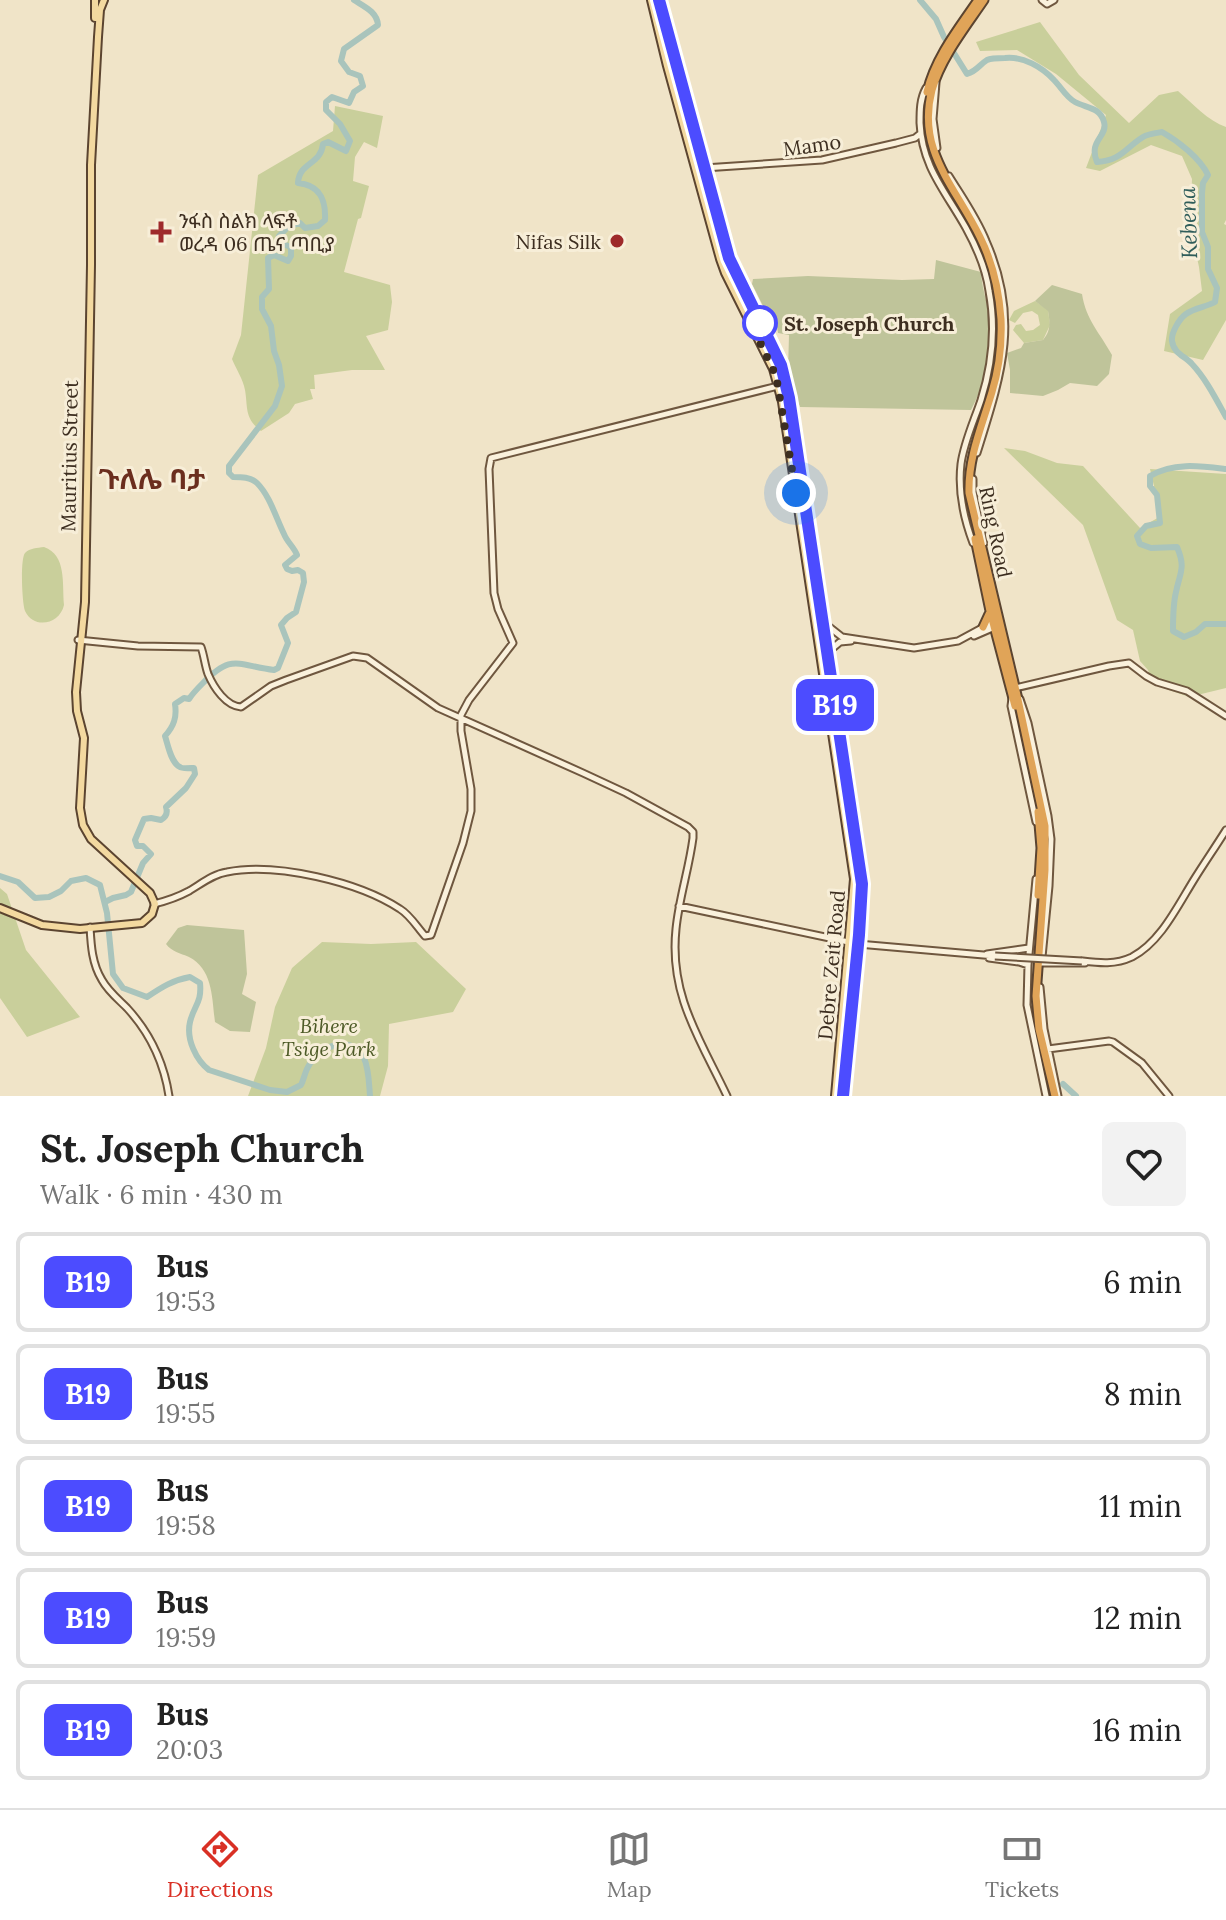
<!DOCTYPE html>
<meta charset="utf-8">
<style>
body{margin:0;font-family:Lora,"Noto Sans Ethiopic",serif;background:#f2f2f2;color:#222;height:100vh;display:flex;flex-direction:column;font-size:30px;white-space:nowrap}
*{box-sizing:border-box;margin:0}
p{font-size:26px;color:#767676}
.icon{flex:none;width:44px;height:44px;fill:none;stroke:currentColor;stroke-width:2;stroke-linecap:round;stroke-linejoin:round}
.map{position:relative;height:1096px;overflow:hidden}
.details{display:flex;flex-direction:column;background:#fff;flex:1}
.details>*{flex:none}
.badge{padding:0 16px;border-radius:12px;font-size:28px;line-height:52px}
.you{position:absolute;width:40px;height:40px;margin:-20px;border:6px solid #fff;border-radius:50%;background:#1a73e8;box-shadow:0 0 0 12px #1a73e833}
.map>.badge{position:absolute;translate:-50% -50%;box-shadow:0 0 0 4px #fff}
.round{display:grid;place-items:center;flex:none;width:84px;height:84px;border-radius:12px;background:#f2f2f2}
.headline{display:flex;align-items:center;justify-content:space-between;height:136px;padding:0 40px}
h1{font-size:38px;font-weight:700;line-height:60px}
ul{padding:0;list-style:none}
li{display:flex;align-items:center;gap:24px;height:100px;margin:0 16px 12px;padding:0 24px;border:4px solid #e0e0e0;border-radius:12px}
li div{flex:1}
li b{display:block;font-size:30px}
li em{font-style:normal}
li .badge{min-width:88px;font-weight:700;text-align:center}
.tab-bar{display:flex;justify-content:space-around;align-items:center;height:112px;border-top:2px solid #e0e0e0;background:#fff;font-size:22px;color:#767676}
.tab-bar a{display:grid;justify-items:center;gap:4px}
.tab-bar .selected{color:#d93025}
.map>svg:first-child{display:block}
</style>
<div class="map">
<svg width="1226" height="1096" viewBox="0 0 1226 1096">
<rect width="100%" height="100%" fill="#f0e4c8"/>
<path fill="#c9cf9b" d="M 1040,22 L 1079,75 L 1129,123 L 1159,95 L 1178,91 C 1192,103 1208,121 1226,127 L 1226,220 L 1224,224 L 1226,225 L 1226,320 L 1203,360 L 1164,351 L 1170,314 L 1202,291 L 1199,267 L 1190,225 L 1192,179 L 1182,156 L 1151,145 L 1100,171 L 1086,168 L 1106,115 L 1056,74 L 1017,50 L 980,51 L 976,42 Z
M 335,106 L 383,116 L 377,148 L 364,142 L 355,157 L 353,181 L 369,186 L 361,218 L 358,219 L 344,272 L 390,285 L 392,302 L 388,330 L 366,336 L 385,370 L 352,370 L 314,375 L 315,389 L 310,389 L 313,399 L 295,404 L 289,413 L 261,431 C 244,418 248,407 245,390 C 243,379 236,369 232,359 L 241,335 L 258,175 L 333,131 Z
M 1035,301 L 1048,310 L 1050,325 L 1043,340 L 1024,343 L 1013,330 L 1016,325 L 1021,324 L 1026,331 L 1033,330 L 1040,325 L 1038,315 L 1032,311 L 1023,313 L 1015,323 L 1009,320 L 1014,311 Z
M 1004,448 L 1025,451 L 1057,463 L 1083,466 L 1140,528 L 1161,516 L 1150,469 L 1226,474 L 1226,688 L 1189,697 L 1152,684 L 1148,670 L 1140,661 L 1133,630 L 1117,620 L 1083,525 Z
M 44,547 C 67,555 62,584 64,605 C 60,624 34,630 25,611 C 22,603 20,559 25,553 C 30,548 37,548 44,547 Z
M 0,888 L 7,894 L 26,950 L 80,1017 L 27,1037 L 0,998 Z
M 322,942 L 371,944 L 416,942 L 466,989 L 453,1012 L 389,1024 L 388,1066 L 380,1096 L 248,1096 L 266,1048 L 275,1007 L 292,968 Z"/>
<path fill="#bfc49a" d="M 936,260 L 981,272 C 982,291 990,310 991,329 C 992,358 984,385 971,410 L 800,407 L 788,371 L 789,335 L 778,333 L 777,326 L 773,326 L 752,284 L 753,279 L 808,276 L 902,280 L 934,279 Z
M 1052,285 L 1082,294 C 1086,320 1100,333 1112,355 L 1109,374 L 1097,386 L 1070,383 L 1058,390 L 1043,396 L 1010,393 L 1010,370 L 1007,353 L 1021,348 L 1024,343 L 1043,340 C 1051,331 1050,322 1048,311 L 1035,301 Z
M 187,925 L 244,930 L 247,974 L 242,994 L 256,1002 L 250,1032 L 230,1031 L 215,1022 C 212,999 213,969 189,957 C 180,953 172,952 166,944 L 178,928 Z"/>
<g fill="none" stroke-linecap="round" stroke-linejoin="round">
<path stroke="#a9c4bc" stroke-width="6" d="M 920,0 L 936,19 L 944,37 L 967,74 C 977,71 979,65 987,60 C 991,58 1000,58 1005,58 C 1023,56 1042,67 1054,80 C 1061,87 1066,97 1075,102 C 1086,108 1100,107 1104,122 C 1108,137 1088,140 1097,162 C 1122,160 1124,149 1143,137 C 1148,134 1156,133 1162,132 C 1178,141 1200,158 1208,175 L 1203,183 L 1202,193 L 1202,232 L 1208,247 L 1208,269 L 1217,288 L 1215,302 C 1206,307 1194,308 1186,314 C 1179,319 1171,333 1172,341 C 1174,354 1185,356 1192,364 C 1206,379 1216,399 1226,417
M 1226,469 C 1201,466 1173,462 1150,476 L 1150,486 L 1157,495 L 1160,523 L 1146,526 L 1137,536 L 1140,544 L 1151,548 L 1177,547 C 1186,568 1180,572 1176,592 C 1173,604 1173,619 1173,631 L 1184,637 L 1196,632 L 1205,624 L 1226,624
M 0,876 L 18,882 L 35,898 L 49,897 L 61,891 L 71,881 L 86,878 L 100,885 L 107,913 L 113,974 L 123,988 L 147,997 C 162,987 173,980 190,977 L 200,983 C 202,1003 194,1005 190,1022 C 186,1039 196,1060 209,1070 L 270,1090 L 287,1092 L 301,1085 C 304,1079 305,1072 308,1067 C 319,1046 351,1033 364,1058 C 369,1069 369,1084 370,1096
M 105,902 L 113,898 L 126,895 L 131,892 L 143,863 L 151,854 L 143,846 L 137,846 L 135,840 L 144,819 L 151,818 L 161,820 C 166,817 168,813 166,807 L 186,788 L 195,774 L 194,768 C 191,768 182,769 180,767 C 171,763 168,745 165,736 C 174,726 177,717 175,704 L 184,698 L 189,699 C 193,693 197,689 202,684 C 232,653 236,665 274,670 L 278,668 L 288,643 L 281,625 L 287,618 L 296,612 L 304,582 L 303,573 L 298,570 L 292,571 L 287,569 L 285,565 L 297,555 C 294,547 287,542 284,534 C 276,518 270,496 257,483 C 251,477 241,477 233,477 L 229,473 L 229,466 L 275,406 L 282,386 L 279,365 L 274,351 L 271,326 L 262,309 L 262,297 L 269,289 L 268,258 L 274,255 L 288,261 L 291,256 L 291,247 L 280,243 L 279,236 L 288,227 L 300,223 L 305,228 L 318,226 L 325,220 C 326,200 320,185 298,183 C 299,162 321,165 323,144 L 328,142 L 346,151 L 350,141 L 340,124 L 326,110 L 326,102 L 332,97 L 349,103 L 354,92 L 363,86 L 360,76 L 349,72 L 341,61 L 344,49 L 378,25 C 377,12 365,7 354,0
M 1063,1084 L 1076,1096"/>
<g stroke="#6f573f" stroke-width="9">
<path id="secondary" d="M 1042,0 L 1047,4 L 1054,0
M 936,83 L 933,119 L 937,148
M 926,88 C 920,99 920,110 920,123 C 922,167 946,192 966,228 C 977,248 986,269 989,291 C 996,328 992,365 981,400 C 974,421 964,442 961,464 C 958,490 964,519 973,543
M 704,168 L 822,160 L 896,143 L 915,138 L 920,134
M 949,176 C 962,197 977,218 986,241 C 1021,320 1001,376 977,453
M 973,479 L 973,492 L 984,543
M 823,622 L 842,637 L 914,648 L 958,641 L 995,621
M 974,636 L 997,626
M 78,640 L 138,646 L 201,647 C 204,655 205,666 208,674 C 214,688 226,706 241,707 L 271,686 L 286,680 L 353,656 L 367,658 L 438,708 L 583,773 L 626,793 L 688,827 L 693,832 L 693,838 C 689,869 679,898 676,929 C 669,995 700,1039 727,1096
M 828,652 L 840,642 L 851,641
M 1015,688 L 1109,666 L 1129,663 L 1146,676 L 1157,682 L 1187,691 L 1226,716
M 1012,698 L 1011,706 L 1036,822
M 1020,699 L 1028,723 L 1048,816 L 1051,839 L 1049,886 L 1042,957
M 1036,879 L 1028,965 L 1027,1005 L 1046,1096
M 154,904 C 166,901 178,897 189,891 C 201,884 213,874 227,872 C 276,862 359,882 400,909 C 410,915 417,927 425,936 L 431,935 L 463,843 L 471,811 L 471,789 L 461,731 L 461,715 L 469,700 L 513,643 L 498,609 L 494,593 L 489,469 L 491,458 L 778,386
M 679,906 L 858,944 L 995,956
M 90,927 C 91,945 92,964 102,980 C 108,991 118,999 127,1008 C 150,1033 164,1063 169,1096
M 987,954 L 1029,948
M 989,958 L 1019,962 L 1028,965
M 1082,961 C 1099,963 1115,965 1132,957 C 1161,942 1178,905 1195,878 C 1205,862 1216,846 1226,830
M 1041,963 L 1085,963
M 1040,987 L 1044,1029 L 1058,1096
M 1048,1049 L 1109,1041 L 1113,1042 L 1142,1063 L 1169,1096"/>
</g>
<g stroke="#5b4430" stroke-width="10">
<path id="primary" d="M 95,0 L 95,18
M 651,0 L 667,66 L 720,259 L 725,273 L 773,369 L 782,402 L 854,879 L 835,1096
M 659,0 L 729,258 L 781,365 L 789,398 L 862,884 L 859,935 L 843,1096
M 0,908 L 42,925 L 80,929 L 142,923 L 152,914 L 155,904 L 150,893 L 91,839 L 83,825 L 80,808 L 84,738 L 77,711 L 76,692 L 85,602 L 91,265 L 91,165 L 98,37 L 100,10 L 104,0"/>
</g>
<g stroke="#5b4430" stroke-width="11">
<path id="highway" d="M 984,0 C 965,28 941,58 932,90 C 916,151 956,187 980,237 C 993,263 999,290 1001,319 C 1002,343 999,369 992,392 C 982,426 968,457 969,493 L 1017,695 L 1045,826 L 1045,870 L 1036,996 L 1039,1029 L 1055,1096
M 927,92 C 935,58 958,29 978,0
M 975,539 L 990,611 L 1015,706
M 983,627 L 989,614
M 1038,812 L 1041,848 L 1038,895"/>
</g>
<use href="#secondary" stroke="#faf1dc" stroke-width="5"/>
<use href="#primary" stroke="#f3d9a0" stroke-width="6"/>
<use href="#highway" stroke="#e0a458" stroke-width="7"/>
<path stroke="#3d2e20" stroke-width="2" d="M 652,0 L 694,152 L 729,270 L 777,370 L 782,386 L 857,877 L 838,1096"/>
<g stroke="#6f573f" stroke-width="9" stroke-linecap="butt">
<path id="secondary-bridge" d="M 995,956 L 1082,961"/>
</g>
<use href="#secondary-bridge" stroke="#faf1dc" stroke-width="5"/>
</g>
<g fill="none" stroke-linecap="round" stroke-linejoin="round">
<g stroke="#fff" stroke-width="18">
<path id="line" d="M 659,0 L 729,258 L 781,365 L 789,398 L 862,884 L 859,935 L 843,1096"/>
</g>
<use href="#line" stroke="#4c4cff" stroke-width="12"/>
<path stroke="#3d2e20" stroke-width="8" stroke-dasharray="0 14.4" d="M 760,323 L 748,317 L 776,376 L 796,493"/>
</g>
<g fill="#9e2a2b" stroke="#f7eed8" stroke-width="3">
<path d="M157 220h8v8h8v8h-8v8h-8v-8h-8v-8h8z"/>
<circle cx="617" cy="241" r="8"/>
</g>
<circle fill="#fff" stroke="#4c4cff" stroke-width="4" cx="760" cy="323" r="16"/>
<g text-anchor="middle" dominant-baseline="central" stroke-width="6" stroke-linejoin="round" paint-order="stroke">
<g font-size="20" fill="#3d2e20" stroke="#f7eed8">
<text transform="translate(812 145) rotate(-8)">Mamo</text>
<text transform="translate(69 456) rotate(-89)">Mauritius Street</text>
<text transform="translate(996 532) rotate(78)">Ring Road</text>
<text transform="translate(831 965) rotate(-85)">Debre Zeit Road</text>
</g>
<g font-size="20" fill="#3d2e20" stroke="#f7eed8" text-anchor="start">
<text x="179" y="220">ንፋስ ስልክ ላፍቶ<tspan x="179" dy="23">ወረዳ 06 ጤና ጣቢያ</tspan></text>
<text x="601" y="241" text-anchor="end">Nifas Silk</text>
</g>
<g font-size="20" font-weight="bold" fill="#3d2e20" stroke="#f7eed8" text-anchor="start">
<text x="784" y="323">St. Joseph Church</text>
</g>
<g font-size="20" font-style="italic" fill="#4d5a26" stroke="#f7eed8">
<text x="329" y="1025">Bihere<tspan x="329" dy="23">Tsige Park</tspan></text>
</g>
<g font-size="22" font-style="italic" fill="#2f5d5a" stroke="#f7eed8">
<text transform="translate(1188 223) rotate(-92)">Kebena</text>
</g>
<g font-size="28" font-weight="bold" fill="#6b2e1e" stroke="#f7eed8">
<text x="152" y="479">ጉለሌ ባታ</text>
</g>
</g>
</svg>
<div class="you" style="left:796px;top:493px"></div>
<b class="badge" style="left:835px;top:705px;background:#4c4cff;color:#fff">B19</b>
</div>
<section class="details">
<div class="headline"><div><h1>St. Joseph Church</h1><p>Walk · 6 min · 430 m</p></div><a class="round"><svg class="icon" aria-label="heart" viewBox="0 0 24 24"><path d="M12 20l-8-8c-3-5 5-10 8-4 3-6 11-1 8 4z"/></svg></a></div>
<ul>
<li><span class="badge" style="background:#4c4cff;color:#fff">B19</span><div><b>Bus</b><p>19:53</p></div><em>6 min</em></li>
<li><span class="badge" style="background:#4c4cff;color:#fff">B19</span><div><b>Bus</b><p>19:55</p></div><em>8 min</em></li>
<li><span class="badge" style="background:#4c4cff;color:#fff">B19</span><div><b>Bus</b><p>19:58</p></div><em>11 min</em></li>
<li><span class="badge" style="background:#4c4cff;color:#fff">B19</span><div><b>Bus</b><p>19:59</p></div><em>12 min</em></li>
<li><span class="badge" style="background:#4c4cff;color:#fff">B19</span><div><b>Bus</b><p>20:03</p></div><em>16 min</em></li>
</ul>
</section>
<nav class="tab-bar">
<a class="selected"><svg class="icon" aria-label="directions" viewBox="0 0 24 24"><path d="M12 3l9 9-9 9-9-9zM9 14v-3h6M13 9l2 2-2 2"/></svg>Directions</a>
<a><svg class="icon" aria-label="map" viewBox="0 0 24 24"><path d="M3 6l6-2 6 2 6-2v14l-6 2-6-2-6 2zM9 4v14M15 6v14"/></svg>Map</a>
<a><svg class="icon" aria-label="tickets" viewBox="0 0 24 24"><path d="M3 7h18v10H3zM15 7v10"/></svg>Tickets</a>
</nav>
